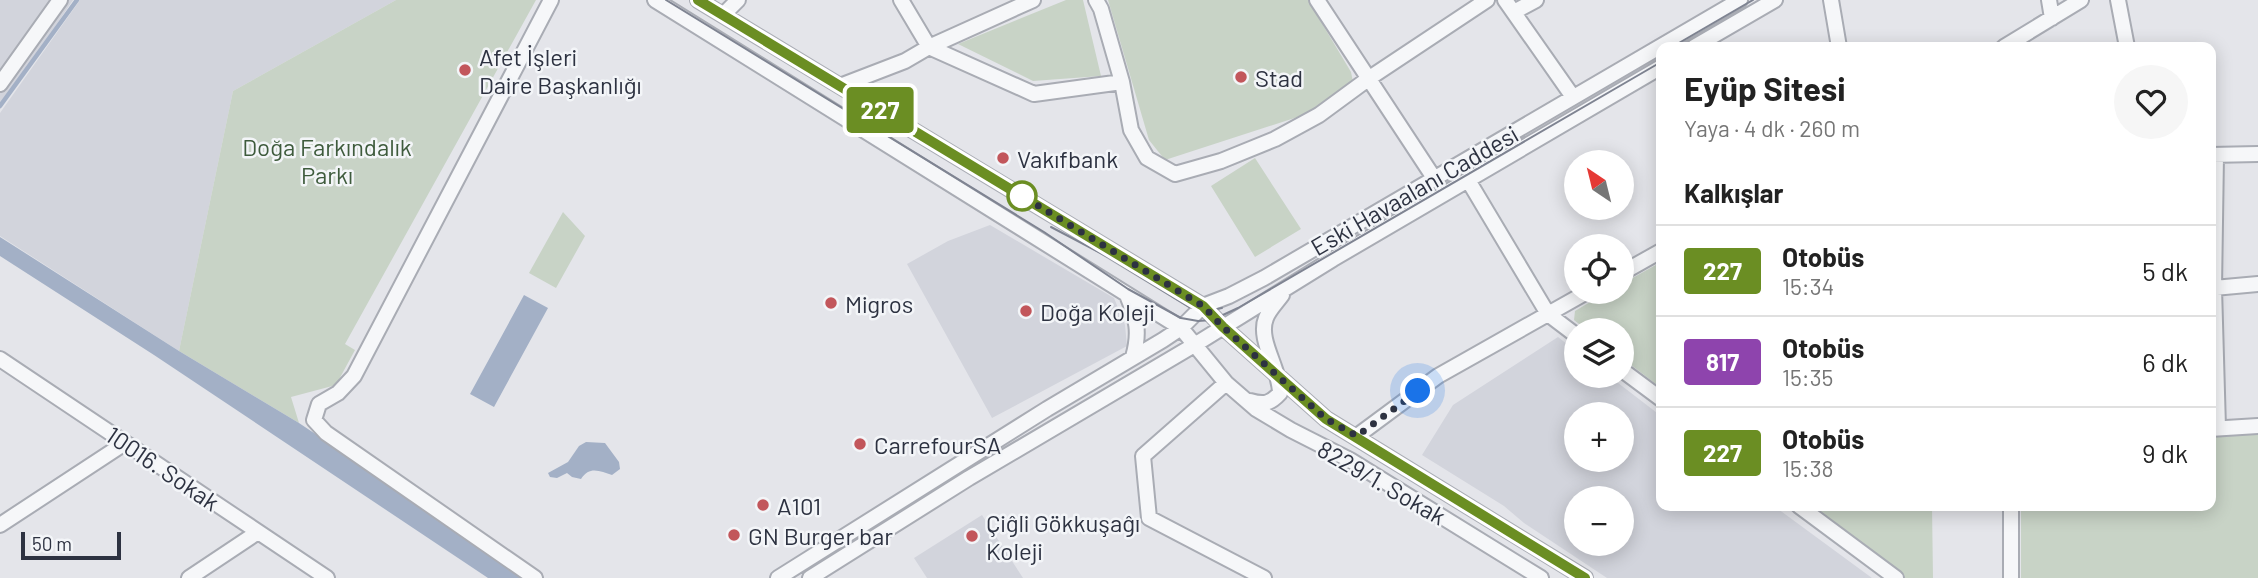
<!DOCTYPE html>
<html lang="tr">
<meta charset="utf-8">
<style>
body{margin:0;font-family:Barlow,sans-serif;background:#f6f6f6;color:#222;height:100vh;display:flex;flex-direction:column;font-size:26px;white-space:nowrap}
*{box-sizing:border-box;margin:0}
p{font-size:23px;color:#767676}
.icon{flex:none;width:38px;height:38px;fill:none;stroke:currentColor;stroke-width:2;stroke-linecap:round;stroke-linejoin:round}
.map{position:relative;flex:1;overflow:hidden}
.side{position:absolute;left:1656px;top:42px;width:560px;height:469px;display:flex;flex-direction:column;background:#fff;border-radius:14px;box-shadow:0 4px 18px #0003}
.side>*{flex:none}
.badge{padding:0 14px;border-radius:5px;font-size:24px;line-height:46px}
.needle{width:46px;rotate:325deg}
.fabs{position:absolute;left:1564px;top:150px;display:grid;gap:14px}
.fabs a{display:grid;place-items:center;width:70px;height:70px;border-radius:50%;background:#fff;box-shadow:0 4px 18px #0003;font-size:35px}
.scale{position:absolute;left:21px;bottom:18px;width:100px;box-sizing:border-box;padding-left:7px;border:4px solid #2d3241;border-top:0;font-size:19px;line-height:24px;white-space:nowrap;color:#2d3241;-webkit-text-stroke:5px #f3f5f8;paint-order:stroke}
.you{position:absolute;width:35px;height:35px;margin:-18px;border:5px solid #fff;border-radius:50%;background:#1a73e8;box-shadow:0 0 0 10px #1a73e833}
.map>.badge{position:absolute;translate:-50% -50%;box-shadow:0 0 0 4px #fff}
h2{padding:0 28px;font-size:26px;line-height:63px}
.round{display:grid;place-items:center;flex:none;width:74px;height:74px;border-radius:37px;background:#f6f6f6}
.overview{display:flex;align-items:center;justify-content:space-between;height:119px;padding:0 28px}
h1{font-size:33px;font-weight:700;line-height:52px}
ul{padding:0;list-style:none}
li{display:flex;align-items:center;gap:21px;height:91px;padding:0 28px;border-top:2px solid #e0e0e0}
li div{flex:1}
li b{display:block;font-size:26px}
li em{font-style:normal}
li .badge{min-width:77px;font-weight:700;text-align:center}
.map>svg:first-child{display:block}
</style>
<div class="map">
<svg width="2258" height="578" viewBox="0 0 2258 578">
<rect width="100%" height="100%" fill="#e4e5ea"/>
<path fill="#d2d4dc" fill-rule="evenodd" d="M 0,0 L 73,0 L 0,109 Z
M 80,0 L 396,0 L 233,91 L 179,351 L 0,236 L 0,113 Z
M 990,225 L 1114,298 L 1125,325 L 1127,346 L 992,418 L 907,264 L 948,241 Z
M 1558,337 L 1577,352 L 1577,376 L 1609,376 L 1661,416 L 1661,506 L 1774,506 L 1872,578 L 1607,578 L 1524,523 L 1504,506 L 1422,455 L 1453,405 ZM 1577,415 L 1622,415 L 1622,460 L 1577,460 ZM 1577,499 L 1622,499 L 1622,544 L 1577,544 Z
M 982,515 L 1023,578 L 927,578 L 914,558 Z"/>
<path fill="#c8d3c6" d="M 396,0 L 536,0 L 345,344 L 355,350 L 336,385 L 291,397 L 299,423 L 179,351 L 233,91 Z
M 1066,0 L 1083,0 L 1101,76 L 1033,81 L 958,44 Z
M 1108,0 L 1308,0 L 1351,72 L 1353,82 L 1310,113 L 1165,160 L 1149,140 Z
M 1255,158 L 1301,229 L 1255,257 L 1211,186 Z
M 563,212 L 585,236 L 556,288 L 529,273 Z
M 1661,262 L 1661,388 L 1622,358 L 1622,331 L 1588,331 L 1574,320 L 1575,311 L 1607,292 L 1622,292 L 1622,284 Z
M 2258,434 L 2258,578 L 2021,578 L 2021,506 L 2210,506 L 2210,436 Z
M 1817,506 L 1932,506 L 1933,578 L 1905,578 L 1817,513 Z"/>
<path fill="#a3b0c6" d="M 0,237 L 179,351 L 299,423 L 453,526 L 522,578 L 488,578 L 154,355 L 0,256 Z
M 524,295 L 548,308 L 494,407 L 470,394 Z
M 586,442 L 605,443 L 619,462 L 620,469 L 612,475 C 601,472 590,465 581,479 L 572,477 L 567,473 L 557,478 L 550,477 L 548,473 L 568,462 L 579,446 Z"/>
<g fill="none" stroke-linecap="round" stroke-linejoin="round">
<path stroke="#a3b0c6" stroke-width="4.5" d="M 0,106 L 77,0"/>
<g stroke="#a9acb4" stroke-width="18">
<path id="minor" d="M 655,0 L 1181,328 L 1226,383 L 1256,409 L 1291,430 L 1350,460 L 1541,578
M 698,0 L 1203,306 L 1223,327 L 1326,419 L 1585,578
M 901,0 L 929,47 L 1034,94 L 1122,82
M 1096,0 L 1101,9 L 1122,82 L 1131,130 L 1147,158 L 1175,174 L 1221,161 L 1275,139 L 1319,115 L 1368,79 L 1487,0
M 1317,0 L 1434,178
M 1505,0 L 1573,97
M 1831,0 L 1839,47
M 2049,0 L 2052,18
M 2118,0 L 2127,47
M 1514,12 L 1536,0
M 723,15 L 738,0
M 1694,47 L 1775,0
M 2004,47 L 2081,0
M 0,84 L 60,0
M 840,86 L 905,61 L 929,47 L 1033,0
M 2210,155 L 2258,154
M 2216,155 L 2214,288 L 2218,428
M 1468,180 L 1548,314 L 1577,336
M 1622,273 L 1661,251
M 2214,288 L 2258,284
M 1127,295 C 1137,319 1140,333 1133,357
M 0,359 L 327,578
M 1622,370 L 1661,399
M 1226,383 L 1143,456 L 1149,518 L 1264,578
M 1250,401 C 1264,405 1270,404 1280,393 C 1280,368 1257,340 1266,318 C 1269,310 1277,302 1282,295
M 2210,429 L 2258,426
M 1357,436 L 1438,376 L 1587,292
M 1799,506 L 1896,578
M 2011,506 L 2011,578
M 0,525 L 125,443
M 189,578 L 258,532
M 535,578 L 326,433 L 314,420 L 319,404 L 338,393 L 354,376 L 551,0
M 778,578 L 1047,409 L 1163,340 L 1181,328 L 1203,306 L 1229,296 L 1264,278 L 1740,0
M 810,578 L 969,478 L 1196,344 L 1333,259 L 1661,67"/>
</g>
<use href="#minor" stroke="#f6f7f9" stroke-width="14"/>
<path stroke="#7f8492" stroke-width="2" d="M 666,0 L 1044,232 L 1128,289 L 1181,318 L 1198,321 L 1212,320 L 1238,308 L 1661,62
M 1672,47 L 1753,0
M 1051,227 L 1108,257 L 1189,307 L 1207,311 L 1222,308"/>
</g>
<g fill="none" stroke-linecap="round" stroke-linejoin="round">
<g stroke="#fff" stroke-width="16">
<path id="line" d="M 698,0 L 1203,306 L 1223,327 L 1326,419 L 1585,578"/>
</g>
<use href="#line" stroke="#6b8e23" stroke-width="10"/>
<path stroke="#2d3241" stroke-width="7" stroke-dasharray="0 12.6" d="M 1022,196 L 1014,191 L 1203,306 L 1223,327 L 1326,419 L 1357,436 L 1418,391"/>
</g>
<g fill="#c2565b" stroke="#f3f5f8" stroke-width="2.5">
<circle cx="465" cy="70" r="7"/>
<circle cx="1241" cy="77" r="7"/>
<circle cx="1003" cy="158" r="7"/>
<circle cx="831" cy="303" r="7"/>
<circle cx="1026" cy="311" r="7"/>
<circle cx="860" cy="444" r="7"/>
<circle cx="763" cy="505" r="7"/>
<circle cx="734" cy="535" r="7"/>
<circle cx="972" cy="536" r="7"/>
</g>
<circle fill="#fff" stroke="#6b8e23" stroke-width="3.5" cx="1022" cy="196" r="14"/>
<g text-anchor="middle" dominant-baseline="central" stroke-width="5" stroke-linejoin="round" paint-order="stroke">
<g font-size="24" fill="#2d3241" stroke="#f3f5f8" text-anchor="start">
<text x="479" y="56">Afet İşleri<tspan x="479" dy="28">Daire Başkanlığı</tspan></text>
<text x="1255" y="77">Stad</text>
<text x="1017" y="158">Vakıfbank</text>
<text x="845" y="303">Migros</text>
<text x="1040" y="311">Doğa Koleji</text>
<text x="874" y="444">CarrefourSA</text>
<text x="777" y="505">A101</text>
<text x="986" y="522">Çiĝli Gökkuşaĝı<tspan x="986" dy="28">Koleji</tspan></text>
<text x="748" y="535">GN Burger bar</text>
</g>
<g font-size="24" fill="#3e5b3c" stroke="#f3f5f8">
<text x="327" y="146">Doğa Farkındalık<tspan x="327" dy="28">Parkı</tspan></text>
</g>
<g font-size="24" fill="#2d3241" stroke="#f3f5f8">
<text transform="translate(1414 190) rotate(-30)">Eski Havaalanı Caddesi</text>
<text transform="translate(163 468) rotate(34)">10016. Sokak</text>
<text transform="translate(1382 482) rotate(30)">8229/1. Sokak</text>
</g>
</g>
</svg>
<div class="fabs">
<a><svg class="needle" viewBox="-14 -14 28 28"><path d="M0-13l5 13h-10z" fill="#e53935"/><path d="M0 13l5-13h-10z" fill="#767676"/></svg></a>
<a><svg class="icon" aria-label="locate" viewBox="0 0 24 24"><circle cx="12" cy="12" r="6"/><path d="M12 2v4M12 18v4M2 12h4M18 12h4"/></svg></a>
<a><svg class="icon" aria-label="layers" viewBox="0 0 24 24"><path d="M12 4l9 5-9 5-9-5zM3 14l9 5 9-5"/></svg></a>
<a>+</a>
<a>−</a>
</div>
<div class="scale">50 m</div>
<div class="you" style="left:1418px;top:391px"></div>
<b class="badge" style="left:880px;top:110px;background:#6b8e23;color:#fff">227</b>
<section class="side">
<div class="overview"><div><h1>Eyüp Sitesi</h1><p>Yaya · 4 dk · 260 m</p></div><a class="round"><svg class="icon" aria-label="heart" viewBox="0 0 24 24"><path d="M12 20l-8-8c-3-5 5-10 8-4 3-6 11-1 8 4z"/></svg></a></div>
<h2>Kalkışlar</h2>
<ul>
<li><span class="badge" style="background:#6b8e23;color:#fff">227</span><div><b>Otobüs</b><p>15:34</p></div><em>5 dk</em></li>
<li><span class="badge" style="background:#8e44ad;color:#fff">817</span><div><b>Otobüs</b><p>15:35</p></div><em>6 dk</em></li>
<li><span class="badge" style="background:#6b8e23;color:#fff">227</span><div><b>Otobüs</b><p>15:38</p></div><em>9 dk</em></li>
</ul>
</section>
</div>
